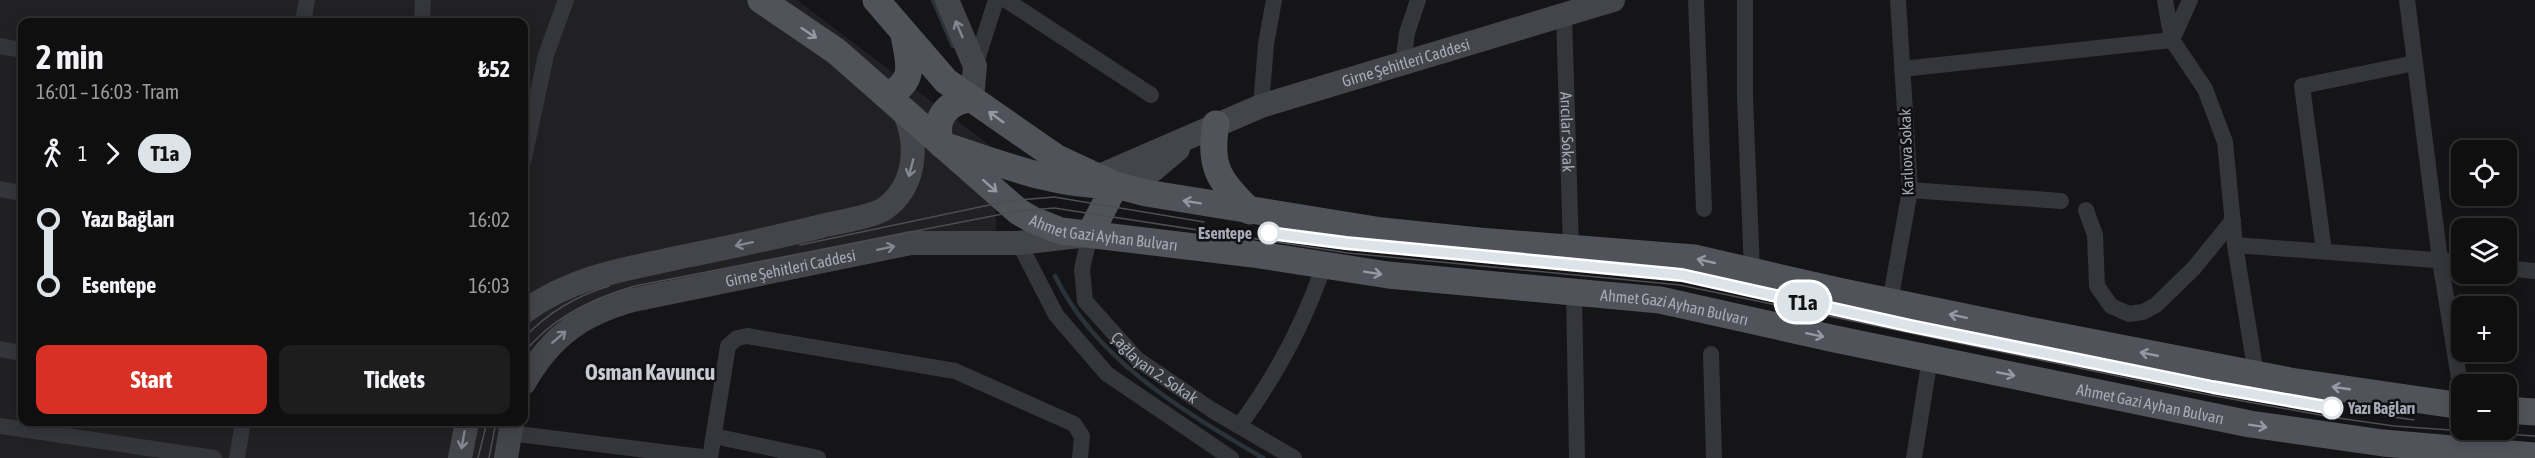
<!DOCTYPE html>
<meta charset="utf-8">
<style>
body{margin:0;font-family:"Asap Condensed",sans-serif;background:#1e1d1e;color:#f1f3f6;height:100vh;display:flex;flex-direction:column;font-size:22px;white-space:nowrap}
*{box-sizing:border-box;margin:0}
p{font-size:20px;color:#9c9c9f}
.icon{flex:none;width:33px;height:33px;fill:none;stroke:currentColor;stroke-width:2;stroke-linecap:round;stroke-linejoin:round}
.map{position:relative;flex:1;overflow:hidden}
.panel{position:absolute;left:18px;top:18px;width:510px;height:408px;display:flex;flex-direction:column;background:#100f10;border-radius:12px;box-shadow:0 3px 15px #0003,0 0 0 2px #302f30}
.panel>*{flex:none}
.badge{padding:0 12px;border-radius:20px;font-size:21px;line-height:39px}
.buttons{position:absolute;left:2451px;top:140px;display:grid;gap:12px}
.buttons a{display:grid;place-items:center;width:66px;height:66px;border-radius:12px;background:#100f10;box-shadow:0 3px 15px #0003,0 0 0 2px #302f30;font-size:30px}
.map>.badge{position:absolute;translate:-50% -50%;box-shadow:0 0 0 3px #fff}
.legs{display:flex;align-items:center;gap:9px;height:66px;padding:0 18px;font-size:20px}
.legs p{margin-inline-start:auto}
.summary{display:flex;align-items:center;justify-content:space-between;height:102px;padding:0 18px}
h1{font-size:33px;font-weight:700;line-height:45px}
.cta{display:flex;gap:12px;margin-top:auto;padding:12px 18px}
.cta a{flex:1;height:69px;border-radius:12px;background:#d93025;color:#fff;font-size:24px;font-weight:700;line-height:69px;text-align:center}
.cta a+a{background:#1e1d1e;color:#f1f3f6}
ul{padding:0 18px;list-style:none}
li{display:flex;align-items:center;gap:21px;height:66px;font-size:22px}
li i{display:grid;place-items:center;width:9px;height:100%;margin:0 8px;background:currentColor}
li i::after{content:'';width:15px;height:15px;margin:-8px;border:4px solid;border-radius:50%;background:#100f10}
li p{margin-inline-start:auto}
li:first-child i{background:linear-gradient(#0000 50%,currentColor 0)}
li:last-child i{background:linear-gradient(currentColor 50%,#0000 0)}
.map>svg:first-child{display:block}
</style>
<div class="map">
<svg width="2535" height="458" viewBox="0 0 2535 458">
<rect width="100%" height="100%" fill="#151416"/>
<path fill="#212023" d="M 0,0 L 797,0 L 996,150 L 996,254 L 917,252 L 649,301 L 574,334 L 531,385 L 524,399 L 524,22 L 22,22 L 22,422 L 520,422 L 515,458 L 0,458 Z"/>
<g fill="none" stroke-linecap="round" stroke-linejoin="round">
<path stroke="#2b333a" stroke-width="4.5" d="M 933,0 L 953,46
M 1055,276 C 1097,362 1184,411 1263,458"/>
<g stroke="#35363b" stroke-width="16">
<path d="M 1006,0 L 1151,95"/>
<path d="M 1696,0 L 1704,209"/>
<path d="M 1745,0 L 1745,97 L 1752,271"/>
<path d="M 2165,0 L 2172,40 L 2205,89 L 2225,142 L 2235,245 L 2256,374"/>
<path d="M 2407,0 L 2440,260 L 2462,397"/>
<path id="s1" d="M 1564,15 L 1571,249"/>
<path d="M 303,22 L 307,0"/>
<path d="M 422,22 L 423,0"/>
<path d="M 0,46 L 22,50"/>
<path d="M 1403,63 L 1407,33 L 1418,0"/>
<path d="M 975,66 L 996,0"/>
<path d="M 1902,69 L 2172,40 L 2190,0"/>
<path d="M 1261,106 L 1266,44 L 1274,0"/>
<path d="M 524,158 L 546,55 L 566,0"/>
<path d="M 0,189 L 22,193"/>
<path d="M 1910,190 L 2061,201"/>
<path d="M 2086,210 L 2095,235 L 2097,286 L 2111,306 L 2129,314 L 2143,312 L 2156,305 L 2194,268 L 2233,220"/>
<path id="s2" d="M 1090,234 L 1082,269 L 1085,301 L 1137,359 L 1212,410 L 1294,458"/>
<path d="M 1019,243 L 1056,315 L 1107,374 L 1231,458"/>
<path d="M 2235,245 L 2462,262"/>
<path d="M 2324,251 L 2302,86 L 2415,63"/>
<path d="M 2506,268 L 2535,271"/>
<path d="M 1574,292 L 1577,458"/>
<path d="M 1890,302 L 1910,190 L 1898,0"/>
<path d="M 0,349 L 22,353"/>
<path d="M 1711,354 L 1714,458"/>
<path d="M 0,426 L 214,458"/>
<path d="M 1239,426 C 1276,376 1304,324 1324,265"/>
<path d="M 510,433 L 710,458"/>
<path d="M 714,436 L 818,458"/>
<path d="M 237,458 L 243,422"/>
<path d="M 710,458 L 728,346 L 737,338 L 747,336 L 955,371 L 1074,424 L 1082,436 L 1080,458"/>
<path d="M 1914,458 L 1930,358"/>
</g>
<g stroke="#43454b" stroke-width="24">
<path d="M 947,0 L 975,66 L 972,99"/>
<path id="s3" d="M 1097,177 L 1261,106 L 1613,0"/>
<path d="M 1115,185 L 1153,170 L 1178,149"/>
<path d="M 524,312 C 568,279 619,270 672,259 C 720,249 770,239 818,227 C 833,223 872,217 884,209 C 916,187 919,144 904,112"/>
<path id="s4" d="M 524,383 C 551,336 582,314 633,300 L 911,243 L 1019,243 L 1079,236"/>
<path d="M 460,458 L 467,422"/>
<path d="M 506,458 L 512,422"/>
</g>
<g stroke="#51535a" stroke-width="27">
<path id="s5" d="M 761,0 L 836,51 L 1019,212 L 1033,220 L 1061,231 L 1253,254 L 1388,275 L 1660,300 L 1835,339 L 2250,424 L 2383,443 L 2535,456"/>
<path d="M 876,0 L 946,81 L 1057,158 L 1115,185 L 1146,193 L 1382,231 L 1479,241 L 1694,258 L 1838,291 L 2028,330 L 2290,381 L 2462,406"/>
<path d="M 887,96 C 917,80 909,64 904,35"/>
<path d="M 972,99 C 947,100 931,121 942,145 C 997,162 1056,187 1115,185 L 1090,234"/>
<path d="M 1216,124 C 1208,167 1220,182 1250,211"/>
<path d="M 2506,410 L 2535,412"/>
</g>
<path stroke="#4c4e54" stroke-width="1.5" d="M 1341,243 L 1682,275 L 1845,311
M 800,245 L 1008,201 L 1054,197 L 1204,222
M 524,338 C 548,312 576,296 609,286
M 524,353 C 551,318 593,298 635,286 L 1018,211 L 1054,208 L 1348,253 L 1680,285 L 2204,394 L 2331,417 L 2394,426 L 2535,436
M 2366,413 L 2414,420
M 478,458 L 487,422
M 489,458 L 496,422"/>
</g>
<defs><path id="oneway-shaft" d="M-6 0H5M1.5-3L5.5 0L1.5 3" fill="none" stroke-width="1.6" stroke-linecap="round" stroke-linejoin="round" transform="scale(1.5)"/></defs>
<g stroke="#838791">
<use href="#oneway-shaft" transform="translate(959 29) rotate(-113)"/>
<use href="#oneway-shaft" transform="translate(911 168) rotate(105)"/>
<use href="#oneway-shaft" transform="translate(744 244) rotate(168)"/>
<use href="#oneway-shaft" transform="translate(886 248) rotate(-12)"/>
<use href="#oneway-shaft" transform="translate(559 337) rotate(-41)"/>
<use href="#oneway-shaft" transform="translate(463 440) rotate(100)"/>
</g>
<g stroke="#9599a4">
<use href="#oneway-shaft" transform="translate(809 33) rotate(34)"/>
<use href="#oneway-shaft" transform="translate(996 117) rotate(-144)"/>
<use href="#oneway-shaft" transform="translate(990 186) rotate(41)"/>
<use href="#oneway-shaft" transform="translate(1192 202) rotate(-171)"/>
<use href="#oneway-shaft" transform="translate(1706 261) rotate(-167)"/>
<use href="#oneway-shaft" transform="translate(1373 273) rotate(9)"/>
<use href="#oneway-shaft" transform="translate(1958 316) rotate(-168)"/>
<use href="#oneway-shaft" transform="translate(1815 335) rotate(12)"/>
<use href="#oneway-shaft" transform="translate(2149 354) rotate(-169)"/>
<use href="#oneway-shaft" transform="translate(2006 374) rotate(11)"/>
<use href="#oneway-shaft" transform="translate(2341 388) rotate(-172)"/>
<use href="#oneway-shaft" transform="translate(2258 426) rotate(9)"/>
</g>
<g fill="none" stroke-linecap="round" stroke-linejoin="round">
<g stroke="#fff" stroke-width="14">
<path id="line-1" d="M 1269,233 L 1346,243 L 1682,275 L 1911,326 L 2213,387 L 2332,408"/>
</g>
<use href="#line-1" stroke="#dce3e9" stroke-width="9"/>
</g>
<g fill="#fff" stroke="#dce3e9" stroke-width="3">
<circle cx="1269" cy="233" r="10"/>
<circle cx="2332" cy="408" r="10"/>
</g>
<g text-anchor="middle" dominant-baseline="central" stroke-width="5" stroke-linejoin="round" paint-order="stroke">
<g font-size="16" fill="#a6aab6" stroke="#100f11">
<text stroke="none"><textPath href="#s3" startOffset="330">Girne Şehitleri Caddesi</textPath></text>
<text stroke="none"><textPath href="#s1" startOffset="117">Arıcılar Sokak</textPath></text>
<text transform="translate(1906 152) rotate(-92)">Karlıova Sokak</text>
<text stroke="none"><textPath href="#s5" startOffset="423">Ahmet Gazi Ayhan Bulvarı</textPath></text>
<text stroke="none"><textPath href="#s4" startOffset="302">Girne Şehitleri Caddesi</textPath></text>
<text stroke="none"><textPath href="#s5" startOffset="999">Ahmet Gazi Ayhan Bulvarı</textPath></text>
<text stroke="none"><textPath href="#s2" startOffset="165">Çağlayan 2. Sokak</textPath></text>
<text stroke="none"><textPath href="#s5" startOffset="1485">Ahmet Gazi Ayhan Bulvarı</textPath></text>
</g>
<g font-size="16" font-weight="bold" fill="#a6aab6" stroke="#100f11" text-anchor="end">
<text x="1252" y="233">Esentepe</text>
<text x="2348" y="408" text-anchor="start">Yazı Bağları</text>
</g>
<g font-size="22" font-weight="bold" fill="#c7cad3" stroke="#100f11">
<text x="650" y="372">Osman Kavuncu</text>
</g>
</g>
</svg>
<div class="buttons">
<a><svg class="icon" aria-label="locate" viewBox="0 0 24 24"><circle cx="12" cy="12" r="6"/><path d="M12 2v4M12 18v4M2 12h4M18 12h4"/></svg></a>
<a><svg class="icon" aria-label="layers" viewBox="0 0 24 24"><path d="M12 4l9 5-9 5-9-5zM3 14l9 5 9-5"/></svg></a>
<a>+</a>
<a>−</a>
</div>
<b class="badge" style="left:1803px;top:302px;background:#dce3e9;color:#111">T1a</b>
<section class="panel">
<div class="summary"><div><h1>2 min</h1><p>16:01 – 16:03 · Tram</p></div><b>₺52</b></div>
<div class="legs"><svg class="icon" aria-label="walk" viewBox="0 0 24 24"><circle cx="13" cy="4" r="2"/><path d="M13 8l-2 6 4 7M11 14l-3 7M7 12l3-4h3l4 4"/></svg>1<svg class="icon" aria-label="forward" viewBox="0 0 24 24"><path d="M9 5l7 7-7 7"/></svg><b class="badge" style="background:#dce3e9;color:#111">T1a</b></div>
<ul>
<li><i style="color:#dce3e9"></i><b>Yazı Bağları</b><p>16:02</p></li>
<li><i style="color:#dce3e9"></i><b>Esentepe</b><p>16:03</p></li>
</ul>
<div class="cta"><a>Start</a><a>Tickets</a></div>
</section>
</div>
